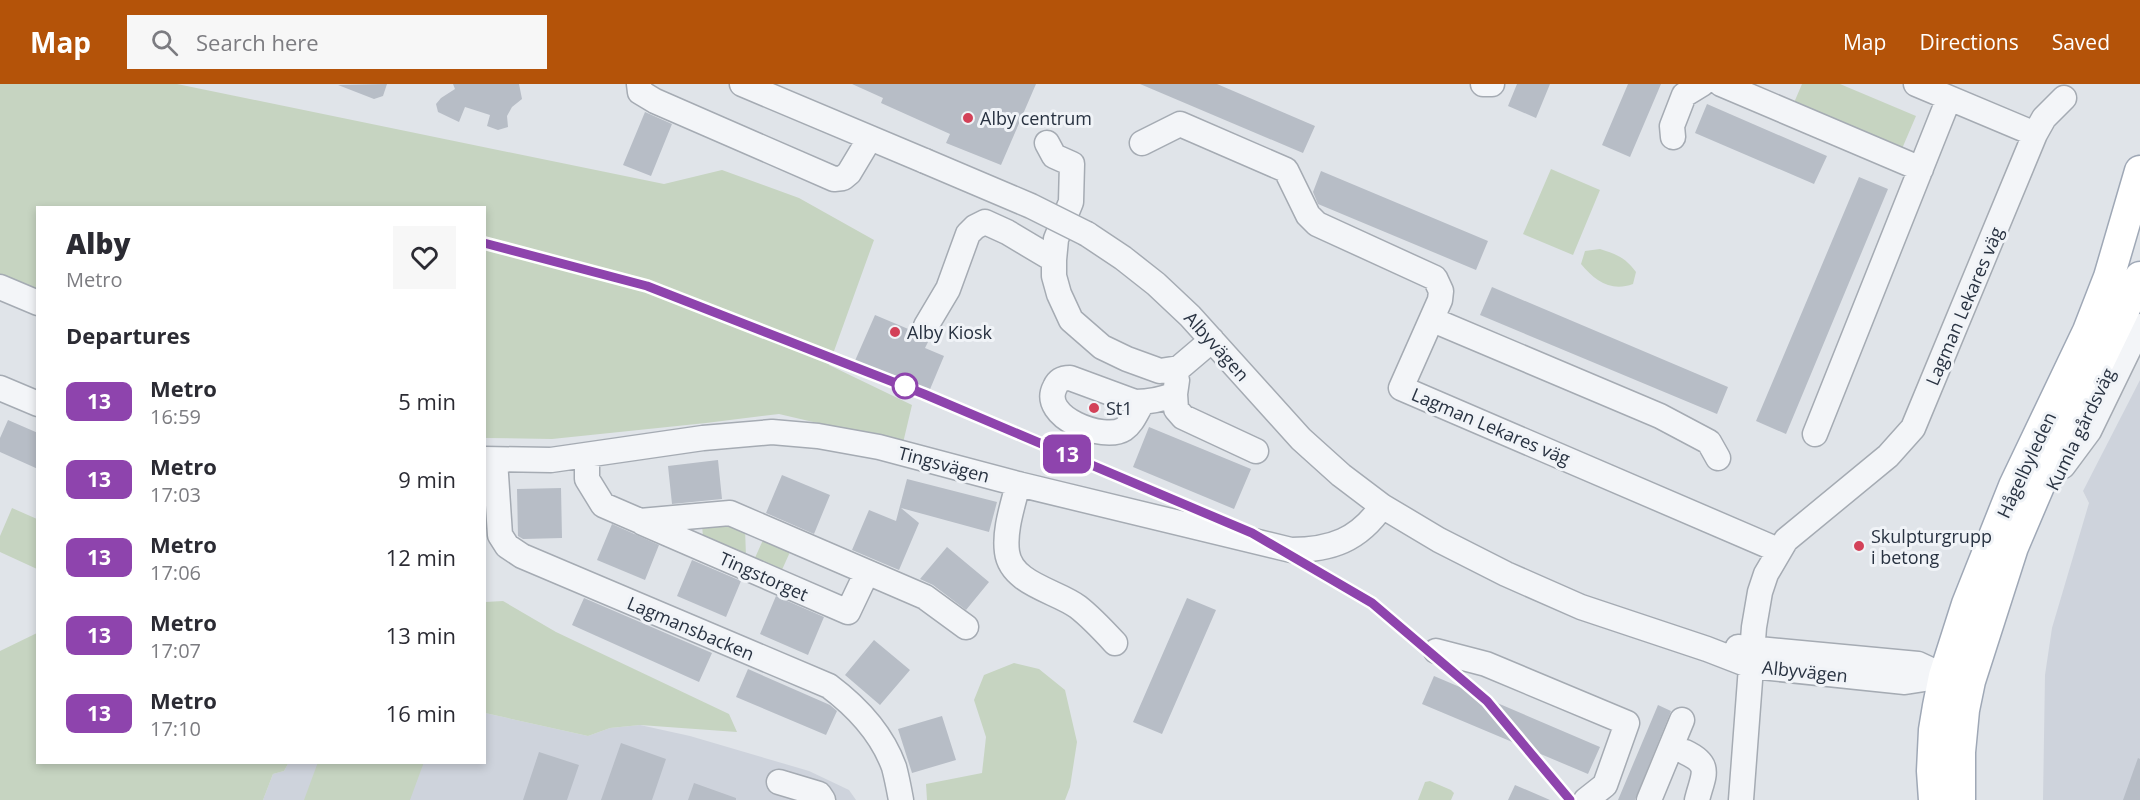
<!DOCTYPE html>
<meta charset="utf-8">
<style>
body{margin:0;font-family:"Open Sans",sans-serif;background:#f7f7f7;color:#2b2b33;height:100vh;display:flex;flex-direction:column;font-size:22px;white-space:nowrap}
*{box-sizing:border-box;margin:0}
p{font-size:20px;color:#7c7c81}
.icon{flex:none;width:33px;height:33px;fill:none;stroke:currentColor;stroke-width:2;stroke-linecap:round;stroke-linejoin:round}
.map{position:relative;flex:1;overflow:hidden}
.drawer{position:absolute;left:36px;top:122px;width:450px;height:558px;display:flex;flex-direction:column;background:#fff;border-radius:0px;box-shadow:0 3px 9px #0003}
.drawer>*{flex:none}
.badge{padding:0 12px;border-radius:9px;font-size:21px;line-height:39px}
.map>.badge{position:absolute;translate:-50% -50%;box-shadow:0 0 0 3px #fff}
h2{padding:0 30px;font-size:22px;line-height:54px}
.round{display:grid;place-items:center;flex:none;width:63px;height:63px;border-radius:0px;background:#f7f7f7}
.head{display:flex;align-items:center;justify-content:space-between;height:102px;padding:0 30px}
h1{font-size:28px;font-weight:800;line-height:45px}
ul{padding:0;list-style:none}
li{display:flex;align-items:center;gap:18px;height:78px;padding:0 30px}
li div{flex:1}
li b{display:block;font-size:22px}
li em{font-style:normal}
li .badge{min-width:66px;font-weight:700;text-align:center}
header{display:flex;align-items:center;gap:36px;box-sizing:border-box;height:84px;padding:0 30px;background:#b45309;color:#fff}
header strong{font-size:28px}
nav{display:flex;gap:33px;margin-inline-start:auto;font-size:21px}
.search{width:420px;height:54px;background:#f7f7f7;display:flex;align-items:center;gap:15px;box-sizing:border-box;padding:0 21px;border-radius:0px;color:#7c7c81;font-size:22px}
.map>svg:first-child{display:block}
</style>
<header>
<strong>Map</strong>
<div class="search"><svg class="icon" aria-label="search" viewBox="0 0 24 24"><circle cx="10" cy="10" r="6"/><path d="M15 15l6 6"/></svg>Search here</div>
<nav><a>Map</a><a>Directions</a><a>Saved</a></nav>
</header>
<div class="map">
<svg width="2140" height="716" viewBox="0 0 2140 716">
<rect width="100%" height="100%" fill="#e0e4e9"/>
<path fill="#ced3dc" d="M 2140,296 L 2140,716 L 2043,716 L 2045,591 L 2052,544 L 2089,419 L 2083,407 Z
M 485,629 L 588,652 L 610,644 L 640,641 L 690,652 L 809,687 L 849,706 L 856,716 L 263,716 L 273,690 L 284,687 L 289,678 L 484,678 Z"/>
<path fill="#c6d4c1" d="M 0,0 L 177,0 L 664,100 L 722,86 L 799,114 L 874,156 L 829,281 L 912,321 L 903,359 L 779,330 L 706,339 L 552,355 L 485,354 L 484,123 L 38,123 L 37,206 L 0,190 Z
M 1802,0 L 1840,0 L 1916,32 L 1901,67 L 1793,21 Z
M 1551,85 L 1600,106 L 1573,171 L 1523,150 Z
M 1600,165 C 1616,170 1626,174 1636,188 L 1633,200 C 1611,208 1595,197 1581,180 L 1585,167 Z
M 12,424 L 37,435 L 37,485 L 0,468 L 0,452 Z
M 702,440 L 745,444 L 746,473 L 703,454 Z
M 763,456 L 790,468 L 781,488 L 754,476 Z
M 503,517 L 556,548 L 729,630 L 737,648 L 640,641 L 610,644 L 588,652 L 485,629 L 485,518 Z
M 37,549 L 38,678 L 289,678 L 284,687 L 273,690 L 263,716 L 0,716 L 0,567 Z
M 1014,579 L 1039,585 L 1065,606 L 1077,658 L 1070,703 L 1065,716 L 927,716 L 926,700 L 982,689 L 986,653 L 974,616 L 984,591 Z
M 318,678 L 424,678 L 410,716 L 304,716 Z
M 1430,697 L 1451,706 L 1454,709 L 1451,716 L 1418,716 L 1425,698 Z"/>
<path fill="#b7bdc6" d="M 387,0 L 383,12 L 374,15 L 338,1 Z
M 453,0 L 519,0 L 522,15 L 512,23 L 507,32 L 508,43 L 498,46 L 487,42 L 490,31 L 465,23 L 459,38 L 438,28 L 436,20 L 441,14 L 455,5 Z
M 852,0 L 1036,0 L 1001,81 L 946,59 L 950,50 L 881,19 L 883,14 Z
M 1140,0 L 1217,0 L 1315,42 L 1303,69 Z
M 1517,0 L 1550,0 L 1536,34 L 1508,22 Z
M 1628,0 L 1661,0 L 1630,73 L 1602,61 Z
M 1707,20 L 1827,72 L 1814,100 L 1695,49 Z
M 645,28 L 672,40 L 651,92 L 623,81 Z
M 1321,87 L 1488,157 L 1476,186 L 1318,120 L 1313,108 Z
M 1859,93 L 1888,105 L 1786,350 L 1756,337 Z
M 1492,203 L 1728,303 L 1717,330 L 1480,231 Z
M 875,231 L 913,247 L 919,254 L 929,256 L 925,264 L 944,272 L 928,310 L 854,279 Z
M 8,336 L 38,349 L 38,385 L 0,368 L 0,354 Z
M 1149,343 L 1251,385 L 1234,425 L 1133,383 Z
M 718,376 L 722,415 L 672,420 L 668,382 Z
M 782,391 L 830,411 L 814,450 L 766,429 Z
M 907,395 L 997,418 L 989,448 L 901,424 L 919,439 L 899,486 L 852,466 L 869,426 L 896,437 Z
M 561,404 L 562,454 L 523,455 L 518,452 L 517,405 Z
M 612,440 L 659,461 L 645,496 L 597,476 Z
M 947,463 L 989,498 L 966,526 L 933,501 L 920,495 Z
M 692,476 L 741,497 L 726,533 L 677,512 Z
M 776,512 L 824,533 L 808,571 L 760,550 Z
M 584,514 L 712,569 L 699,598 L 572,541 Z
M 1187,514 L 1216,526 L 1162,650 L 1133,638 Z
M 874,556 L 910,586 L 880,621 L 845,591 Z
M 748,585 L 830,621 L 837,627 L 826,651 L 736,613 Z
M 1434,592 L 1600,663 L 1588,690 L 1422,620 Z
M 1658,621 L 1671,627 L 1635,716 L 1618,716 Z
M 942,632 L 956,676 L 912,689 L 898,645 Z
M 621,659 L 666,675 L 652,716 L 601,716 Z
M 539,668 L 579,681 L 567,716 L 523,716 Z
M 2138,674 L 2140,675 L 2140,716 L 2123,716 Z
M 694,699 L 736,714 L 736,716 L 688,716 Z
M 1515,701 L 1550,716 L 1508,716 Z"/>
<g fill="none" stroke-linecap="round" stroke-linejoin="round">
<g stroke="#a5abb3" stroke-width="27">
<path id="minor" d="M 639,0 L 640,8 L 655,17 L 834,95 L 843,94 L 849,89 L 870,54
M 742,0 L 925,77
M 1483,0 L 1492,0
M 1721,0 L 1921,85
M 2035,50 L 2044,34 L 2064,14
M 1673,53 L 1672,42 L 1684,11 L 1702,0
M 1047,59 L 1054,72 L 1072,80 L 1071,118 L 1056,155 L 1054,176 L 1054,192 L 1059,210 L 1071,236 L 1102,263 L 1127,275 L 1160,287 L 1179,284 L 1212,256
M 1142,59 L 1180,40 L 1286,86 L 1308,131 L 1317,140 L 1435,194 L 1441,207 L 1440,216 L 1401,304 L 1778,466
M 1087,150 L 1123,174 L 1156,200 L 1190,232 L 1301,355 L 1341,391 L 1382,422 L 1439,456 L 1506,490 L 1581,523 L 1707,565 L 1751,582 L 1905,598 L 1944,592
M 0,203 L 38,219
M 1433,236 L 1660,332 L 1709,358 L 1718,374
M 926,242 L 948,205 L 968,150 L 975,143 L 985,138 L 1007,148 L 1054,176
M 1177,296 L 1175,310 L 1176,325 L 1183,333 L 1256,367
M 0,304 L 38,320
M 1143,318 C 1137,326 1133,339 1124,345 C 1104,358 1039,333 1055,303 C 1058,296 1062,294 1070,294 L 1135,318 C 1150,318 1161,316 1175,310
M 1815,350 L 1949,14
M 587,371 L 587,395 L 603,421 L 640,437 L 730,429 L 925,513 L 966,543
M 484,375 L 551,376 L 703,354 L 772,348 L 818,352 L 879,363 L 1018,400 L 1291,466 C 1331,466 1359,456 1382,422
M 495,376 L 500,451 L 507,462 L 522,472 L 829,602 C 857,623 882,650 894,683 C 897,694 899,705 901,716
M 2063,382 L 2089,347 L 2140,242
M 1018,400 C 1013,421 1004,446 1007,468 C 1011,500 1057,507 1078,523 C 1092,534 1103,546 1115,559
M 643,439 L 848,528 L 867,488
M 1738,563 L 1918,580 L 1946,593
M 1436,567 L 1486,580 L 1627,639 L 1605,701 L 1586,716
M 1685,668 C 1713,681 1703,691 1697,716
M 779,698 L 819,710 L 823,716
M 1649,716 L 1682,636
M 1741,716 L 1754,543 L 1760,508 L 1766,490 L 1786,456 L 1888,372 L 1913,344 L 2035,50 L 1916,0"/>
</g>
<g stroke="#9fa8b6" stroke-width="33">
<path id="major" d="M 1934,716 L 1932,687 L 1934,646 L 1938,622 L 1944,592 L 1967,520 L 2014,402 L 2088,247 L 2109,193 L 2140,87
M 1960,716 L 1960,668 L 1964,626 L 1970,597 L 2013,463 L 2039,402 L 2140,193"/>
</g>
<use href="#minor" stroke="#f3f5f8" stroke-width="24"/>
<use href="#major" stroke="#fff" stroke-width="30"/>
<g stroke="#a5abb3" stroke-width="27" stroke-linecap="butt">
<path id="minor-bridge" d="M 925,77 L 1031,122 L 1087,150"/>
</g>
<use href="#minor-bridge" stroke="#f3f5f8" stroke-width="24"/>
</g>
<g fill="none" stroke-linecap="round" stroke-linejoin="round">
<g stroke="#fff" stroke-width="14">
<path id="line" d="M 484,159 L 647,202 L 924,310 L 1252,449 L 1372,519 L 1487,617 L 1570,716"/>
</g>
<use href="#line" stroke="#8e44ad" stroke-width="9"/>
</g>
<g fill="#d34158" stroke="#f0f3f7" stroke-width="2">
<circle cx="968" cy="34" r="6"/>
<circle cx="895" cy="248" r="6"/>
<circle cx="1094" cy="324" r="6"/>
<circle cx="1859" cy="462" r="6"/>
</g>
<circle fill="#fff" stroke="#8e44ad" stroke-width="3" cx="905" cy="302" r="12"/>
<g text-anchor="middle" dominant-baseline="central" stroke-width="6" stroke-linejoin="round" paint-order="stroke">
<g font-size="18" fill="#283241" stroke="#f0f3f7" text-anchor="start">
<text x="980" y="34">Alby centrum</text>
<text x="907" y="248">Alby Kiosk</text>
<text x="1106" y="324">St1</text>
<text x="1871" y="452">Skulpturgrupp<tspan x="1871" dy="21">i betong</tspan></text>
</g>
<g font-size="18" fill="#283241" stroke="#f0f3f7">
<text transform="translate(1964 222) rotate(-67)">Lagman Lekares väg</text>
<text transform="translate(1217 262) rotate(48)">Albyvägen</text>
<text transform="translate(1491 342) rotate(23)">Lagman Lekares väg</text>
<text transform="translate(2080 345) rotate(-64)">Kumla gårdsväg</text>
<text transform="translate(944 380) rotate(15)">Tingsvägen</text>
<text transform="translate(2026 381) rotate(-65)">Hågelbyleden</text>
<text transform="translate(764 492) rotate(24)">Tingstorget</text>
<text transform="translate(691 544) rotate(23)">Lagmansbacken</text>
<text transform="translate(1805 587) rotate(6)">Albyvägen</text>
</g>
</g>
</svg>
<b class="badge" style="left:1067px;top:370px;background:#8e44ad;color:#fff">13</b>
<section class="drawer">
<div class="head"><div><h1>Alby</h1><p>Metro</p></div><a class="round"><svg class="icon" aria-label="heart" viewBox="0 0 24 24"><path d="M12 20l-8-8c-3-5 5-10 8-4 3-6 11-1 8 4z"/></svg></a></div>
<h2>Departures</h2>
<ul>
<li><span class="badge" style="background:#8e44ad;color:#fff">13</span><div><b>Metro</b><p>16:59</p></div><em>5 min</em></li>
<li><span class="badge" style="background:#8e44ad;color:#fff">13</span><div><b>Metro</b><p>17:03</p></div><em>9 min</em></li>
<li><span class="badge" style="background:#8e44ad;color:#fff">13</span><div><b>Metro</b><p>17:06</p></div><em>12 min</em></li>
<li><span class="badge" style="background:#8e44ad;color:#fff">13</span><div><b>Metro</b><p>17:07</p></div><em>13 min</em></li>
<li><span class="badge" style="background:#8e44ad;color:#fff">13</span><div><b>Metro</b><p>17:10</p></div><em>16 min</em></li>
</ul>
</section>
</div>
